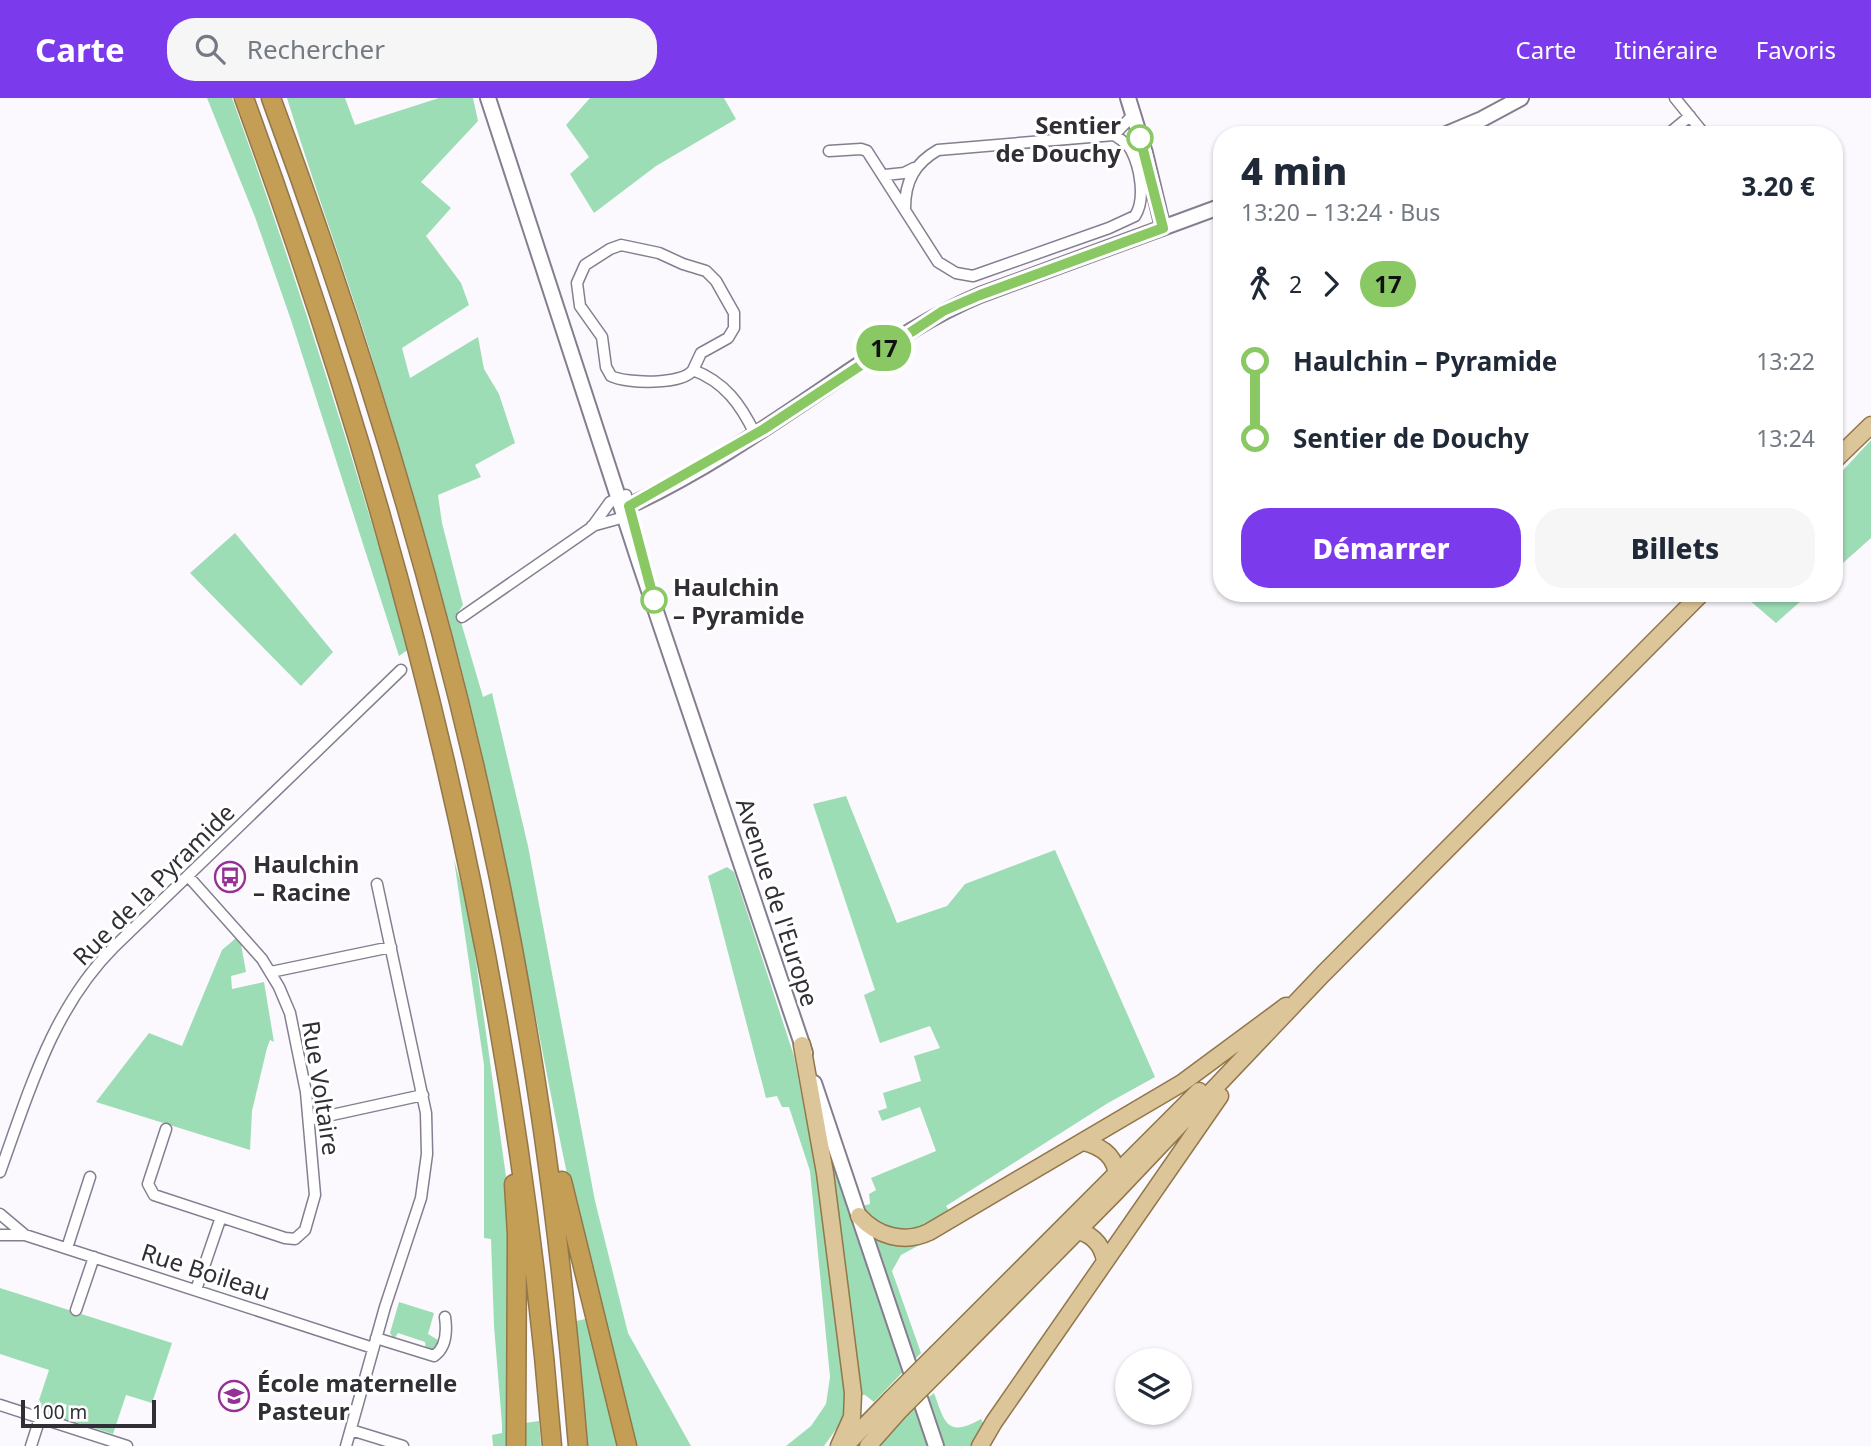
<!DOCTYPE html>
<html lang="fr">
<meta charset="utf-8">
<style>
body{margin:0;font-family:"Noto Sans",sans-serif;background:#f6f6f7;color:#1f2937;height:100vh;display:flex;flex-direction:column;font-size:26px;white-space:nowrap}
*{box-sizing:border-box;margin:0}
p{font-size:23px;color:#747a83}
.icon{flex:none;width:38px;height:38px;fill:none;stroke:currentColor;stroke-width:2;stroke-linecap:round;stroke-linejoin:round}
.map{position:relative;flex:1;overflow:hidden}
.side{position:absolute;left:1213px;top:28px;width:630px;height:476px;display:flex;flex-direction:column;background:#fff;border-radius:28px;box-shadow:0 2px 5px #0004}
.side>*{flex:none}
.badge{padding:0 14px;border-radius:23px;font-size:24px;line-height:46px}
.tools{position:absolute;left:1115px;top:1250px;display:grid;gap:14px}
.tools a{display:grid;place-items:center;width:77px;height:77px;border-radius:50%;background:#fff;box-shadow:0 2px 5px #0004;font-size:35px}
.scale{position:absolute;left:21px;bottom:18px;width:135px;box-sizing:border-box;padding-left:7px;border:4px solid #312e36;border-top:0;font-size:19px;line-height:24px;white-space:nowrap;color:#312e36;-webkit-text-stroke:5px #fff;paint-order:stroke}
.map>.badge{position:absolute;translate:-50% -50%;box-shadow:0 0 0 4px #fff}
.legs{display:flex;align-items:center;gap:10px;height:77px;padding:0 28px;font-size:23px}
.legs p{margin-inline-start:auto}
.head{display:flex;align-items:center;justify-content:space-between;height:119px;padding:0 28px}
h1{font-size:38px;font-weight:800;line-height:52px}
.button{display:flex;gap:14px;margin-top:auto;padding:14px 28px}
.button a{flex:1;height:80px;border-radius:28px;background:#7c3aed;color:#fff;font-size:28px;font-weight:800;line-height:80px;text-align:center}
.button a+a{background:#f6f6f7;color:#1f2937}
ul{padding:0 28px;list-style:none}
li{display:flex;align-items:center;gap:24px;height:77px;font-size:26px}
li i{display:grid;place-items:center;width:10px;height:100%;margin:0 9px;background:currentColor}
li i::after{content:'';width:18px;height:18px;margin:-9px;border:5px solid;border-radius:50%;background:#fff}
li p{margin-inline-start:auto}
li:first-child i{background:linear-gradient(#0000 50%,currentColor 0)}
li:last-child i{background:linear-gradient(currentColor 50%,#0000 0)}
header{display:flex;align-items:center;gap:42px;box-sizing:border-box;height:98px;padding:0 35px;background:#7c3aed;color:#fff}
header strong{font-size:33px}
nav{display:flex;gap:38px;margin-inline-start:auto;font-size:24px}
.search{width:490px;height:63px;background:#f6f6f7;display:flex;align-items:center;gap:18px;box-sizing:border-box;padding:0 24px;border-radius:28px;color:#747a83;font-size:26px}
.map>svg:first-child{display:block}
</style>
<header>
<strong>Carte</strong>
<div class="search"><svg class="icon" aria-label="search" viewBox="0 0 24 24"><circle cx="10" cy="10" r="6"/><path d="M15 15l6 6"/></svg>Rechercher</div>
<nav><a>Carte</a><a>Itinéraire</a><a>Favoris</a></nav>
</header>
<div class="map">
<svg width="1871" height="1348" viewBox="0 0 1871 1348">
<rect width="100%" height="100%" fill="#fbf9fd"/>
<path fill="#9dddb5" d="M 207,0 L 232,0 C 298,182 355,366 409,551 L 399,558 L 291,222 L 255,119 Z
M 287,0 L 345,0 L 355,27 L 439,0 L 473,0 L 478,23 L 421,84 L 451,110 L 426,138 L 461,185 L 469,207 L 402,250 L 410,280 L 478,239 L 484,271 L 499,296 L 515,345 L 475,367 L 481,379 L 438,397 L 442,425 L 463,507 L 458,514 L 483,599 L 492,595 L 528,748 L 595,1103 L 628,1235 L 691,1348 L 588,1348 L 576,1223 L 600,1218 C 550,1024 523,825 476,630 C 444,496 405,365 364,234 C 339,156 311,79 287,0 Z
M 590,0 L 724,0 L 736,21 L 656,68 L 594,115 L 570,76 L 589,59 L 566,27 Z
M 1871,342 L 1871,440 L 1834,473 L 1834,382 Z
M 235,435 L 333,554 L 301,588 L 190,475 Z
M 1741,495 L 1810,495 L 1776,525 Z
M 846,698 L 897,825 L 947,808 L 965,786 L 1055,752 L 1155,979 L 1108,1005 L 946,1108 L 958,1126 L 901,1157 L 892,1173 L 921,1255 L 874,1304 L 865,1297 L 846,1297 L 842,1323 L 824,1348 L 786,1348 L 811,1328 L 826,1306 L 830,1279 L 810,1073 L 789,1009 L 782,1009 L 777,998 L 766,1000 L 708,778 L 727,769 L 734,774 L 794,958 L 816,1073 L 833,1069 L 849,1112 L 870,1106 L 869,1096 L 876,1092 L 871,1080 L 936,1053 L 920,1009 L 882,1023 L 878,1013 L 887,1010 L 883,995 L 921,983 L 914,958 L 940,950 L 930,928 L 880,945 L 864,897 L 875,892 L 813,706 Z
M 454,762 L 469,813 L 509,1100 L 511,1327 L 539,1323 L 541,1348 L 493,1348 L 492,1337 L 502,1335 L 502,1326 L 494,1228 L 491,1141 L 484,1140 L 484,967 Z
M 236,840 L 241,846 L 246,874 L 231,878 L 232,891 L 264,884 L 274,944 L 270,942 L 267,950 L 252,1013 L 250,1052 L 96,1004 L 149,935 L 182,948 L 222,852 Z
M 0,1190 L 172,1245 L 152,1305 L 126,1297 L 113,1336 L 62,1320 L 67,1307 L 62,1305 L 57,1318 L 36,1311 L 49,1272 L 0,1256 Z
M 399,1204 L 434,1215 L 428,1236 L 438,1242 L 435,1253 L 426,1254 L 425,1244 L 398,1235 L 394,1241 L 390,1235 Z
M 934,1295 C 945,1325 947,1340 981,1321 L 991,1340 L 991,1348 L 874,1348 L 904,1318 Z"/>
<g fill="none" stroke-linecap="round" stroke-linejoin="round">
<g stroke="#857e90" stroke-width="13">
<path id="street" d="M 1675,0 L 1705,37
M 1667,37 L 1690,18
M 829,53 L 861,51 L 867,53 L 938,164 L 956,175 L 973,178 L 1109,130 L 1135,118 C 1146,101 1140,69 1131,52 C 1127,45 1120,41 1114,37
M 885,77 L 904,75 L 914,70
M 905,110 C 905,83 915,65 938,52 L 1114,37 L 1133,17
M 693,272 L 701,255 L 728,240 L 734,230 L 734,215 L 716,183 L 706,173 L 683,166 L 659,155 L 621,147 L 610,151 L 585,167 L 577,185 L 580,208 L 602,239 L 606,269 L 611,278 C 627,286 683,287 693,272 C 725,284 741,307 755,336
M 592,428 L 632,417
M 462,519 L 592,429 L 610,404 L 626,397
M 271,874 L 391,849
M 309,1022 L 423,997
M 166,1031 L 148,1086 L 154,1097 L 285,1140 L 295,1141 L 305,1132 L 315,1097 L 306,994 L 290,915 L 279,889 L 262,861 L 188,778
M 0,1074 C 29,994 52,911 114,849 L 401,572
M 0,1116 L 25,1137 L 373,1250
M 0,1137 L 25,1137
M 67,1150 L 90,1079
M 196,1192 L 221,1119
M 76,1212 L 94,1159
M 376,1240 L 434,1258 C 446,1250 447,1233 445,1219
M 0,1307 L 127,1348
M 351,1332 L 403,1348
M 31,1348 L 40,1320
M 346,1348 L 385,1209 L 421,1100 L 427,1056 L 426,1015 L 377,786"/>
</g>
<g stroke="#857e90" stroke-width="18">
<path id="secondary" d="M 488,0 L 639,463 L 805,955
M 1128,0 L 1145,55 L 1163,130
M 1444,37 L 1482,21 L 1521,0
M 622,411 C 695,378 763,332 829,287 C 878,254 925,220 980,197 L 1222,108
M 814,985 L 936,1348"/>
</g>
<g stroke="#91774a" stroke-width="19">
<path id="primary" d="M 1834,363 L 1871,327
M 802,947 L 825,1075 L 853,1295 L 852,1319 L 839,1348
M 1084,1044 C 1103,1049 1116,1059 1117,1079
M 859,1118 C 877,1138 904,1146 929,1134 L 1182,985 L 1286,908
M 1072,1132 C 1090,1134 1102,1145 1105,1163
M 937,1255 L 1199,993
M 947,1265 L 1115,1095 L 1323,876 L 1702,495
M 845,1348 L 891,1301
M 868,1348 L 901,1311
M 980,1348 L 994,1324 L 1220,998"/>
</g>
<g stroke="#91774a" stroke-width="21">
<path id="highway" d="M 244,0 C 406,442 515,878 552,1348
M 271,0 C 381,298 472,605 525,919 C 550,1061 566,1204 578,1348
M 562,1083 L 627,1348
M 514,1086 L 517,1137 L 516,1348"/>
</g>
<use href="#street" stroke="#fff" stroke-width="10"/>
<use href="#secondary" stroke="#fff" stroke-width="14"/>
<use href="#primary" stroke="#dcc599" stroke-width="16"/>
<use href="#highway" stroke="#c49e55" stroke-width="18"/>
<g stroke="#91774a" stroke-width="19" stroke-linecap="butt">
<path id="primary-bridge" d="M 891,1301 L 937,1255
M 901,1311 L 947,1265"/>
</g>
<use href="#primary-bridge" stroke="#dcc599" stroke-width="16"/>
</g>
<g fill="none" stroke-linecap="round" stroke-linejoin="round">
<g stroke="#fff" stroke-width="16">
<path id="line-1" d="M 654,502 L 629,408 L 764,331 L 943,213 L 980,197 L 1163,130 L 1140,40"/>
</g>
<use href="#line-1" stroke="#8ac864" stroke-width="10"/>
</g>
<defs>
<g id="bus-ring" transform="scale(1.575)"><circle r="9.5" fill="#fff" stroke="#953095" stroke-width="1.5"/><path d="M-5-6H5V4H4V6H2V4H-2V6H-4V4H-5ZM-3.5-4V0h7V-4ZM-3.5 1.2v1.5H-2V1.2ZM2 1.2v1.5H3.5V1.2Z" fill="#953095"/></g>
<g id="school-ring" transform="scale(1.575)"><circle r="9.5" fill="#fff" stroke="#953095" stroke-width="1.5"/><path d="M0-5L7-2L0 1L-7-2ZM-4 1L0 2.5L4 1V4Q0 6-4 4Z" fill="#953095"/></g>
</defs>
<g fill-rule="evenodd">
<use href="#bus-ring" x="230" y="779"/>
<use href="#school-ring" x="234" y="1298"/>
</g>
<g fill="#fff" stroke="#8ac864" stroke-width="3.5">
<circle cx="1140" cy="40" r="12"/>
<circle cx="654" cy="502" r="12"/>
</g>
<g text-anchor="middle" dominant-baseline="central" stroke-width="6" stroke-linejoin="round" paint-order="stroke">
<g font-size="24" font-weight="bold" fill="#312e36" stroke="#fff" text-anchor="end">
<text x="1121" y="26">Sentier<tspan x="1121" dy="28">de Douchy</tspan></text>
<text x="673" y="488" text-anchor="start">Haulchin<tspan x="673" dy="28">– Pyramide</tspan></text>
</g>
<g font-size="24" font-weight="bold" fill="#312e36" stroke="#fff" text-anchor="start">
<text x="253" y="765">Haulchin<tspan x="253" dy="28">– Racine</tspan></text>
<text x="257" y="1284">École maternelle<tspan x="257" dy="28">Pasteur</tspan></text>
</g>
<g font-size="24" fill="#312e36" stroke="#fff">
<text transform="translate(153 786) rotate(-45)">Rue de la Pyramide</text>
<text transform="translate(778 804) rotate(72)">Avenue de l'Europe</text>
<text transform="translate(322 990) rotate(81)">Rue Voltaire</text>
<text transform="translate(206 1173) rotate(18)">Rue Boileau</text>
</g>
</g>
</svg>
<div class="tools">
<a><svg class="icon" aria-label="layers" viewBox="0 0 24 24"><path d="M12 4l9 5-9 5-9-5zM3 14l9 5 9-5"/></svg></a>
</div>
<div class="scale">100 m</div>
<b class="badge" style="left:884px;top:250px;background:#8ac864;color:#111">17</b>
<section class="side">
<div class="head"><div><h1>4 min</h1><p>13:20 – 13:24 · Bus</p></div><b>3.20 €</b></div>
<div class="legs"><svg class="icon" aria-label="walk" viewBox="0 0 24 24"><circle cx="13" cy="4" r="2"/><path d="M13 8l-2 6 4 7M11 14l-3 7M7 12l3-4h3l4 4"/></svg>2<svg class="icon" aria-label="forward" viewBox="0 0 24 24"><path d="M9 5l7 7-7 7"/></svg><b class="badge" style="background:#8ac864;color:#111">17</b></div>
<ul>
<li><i style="color:#8ac864"></i><b>Haulchin – Pyramide</b><p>13:22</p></li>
<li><i style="color:#8ac864"></i><b>Sentier de Douchy</b><p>13:24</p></li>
</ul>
<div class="button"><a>Démarrer</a><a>Billets</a></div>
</section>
</div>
